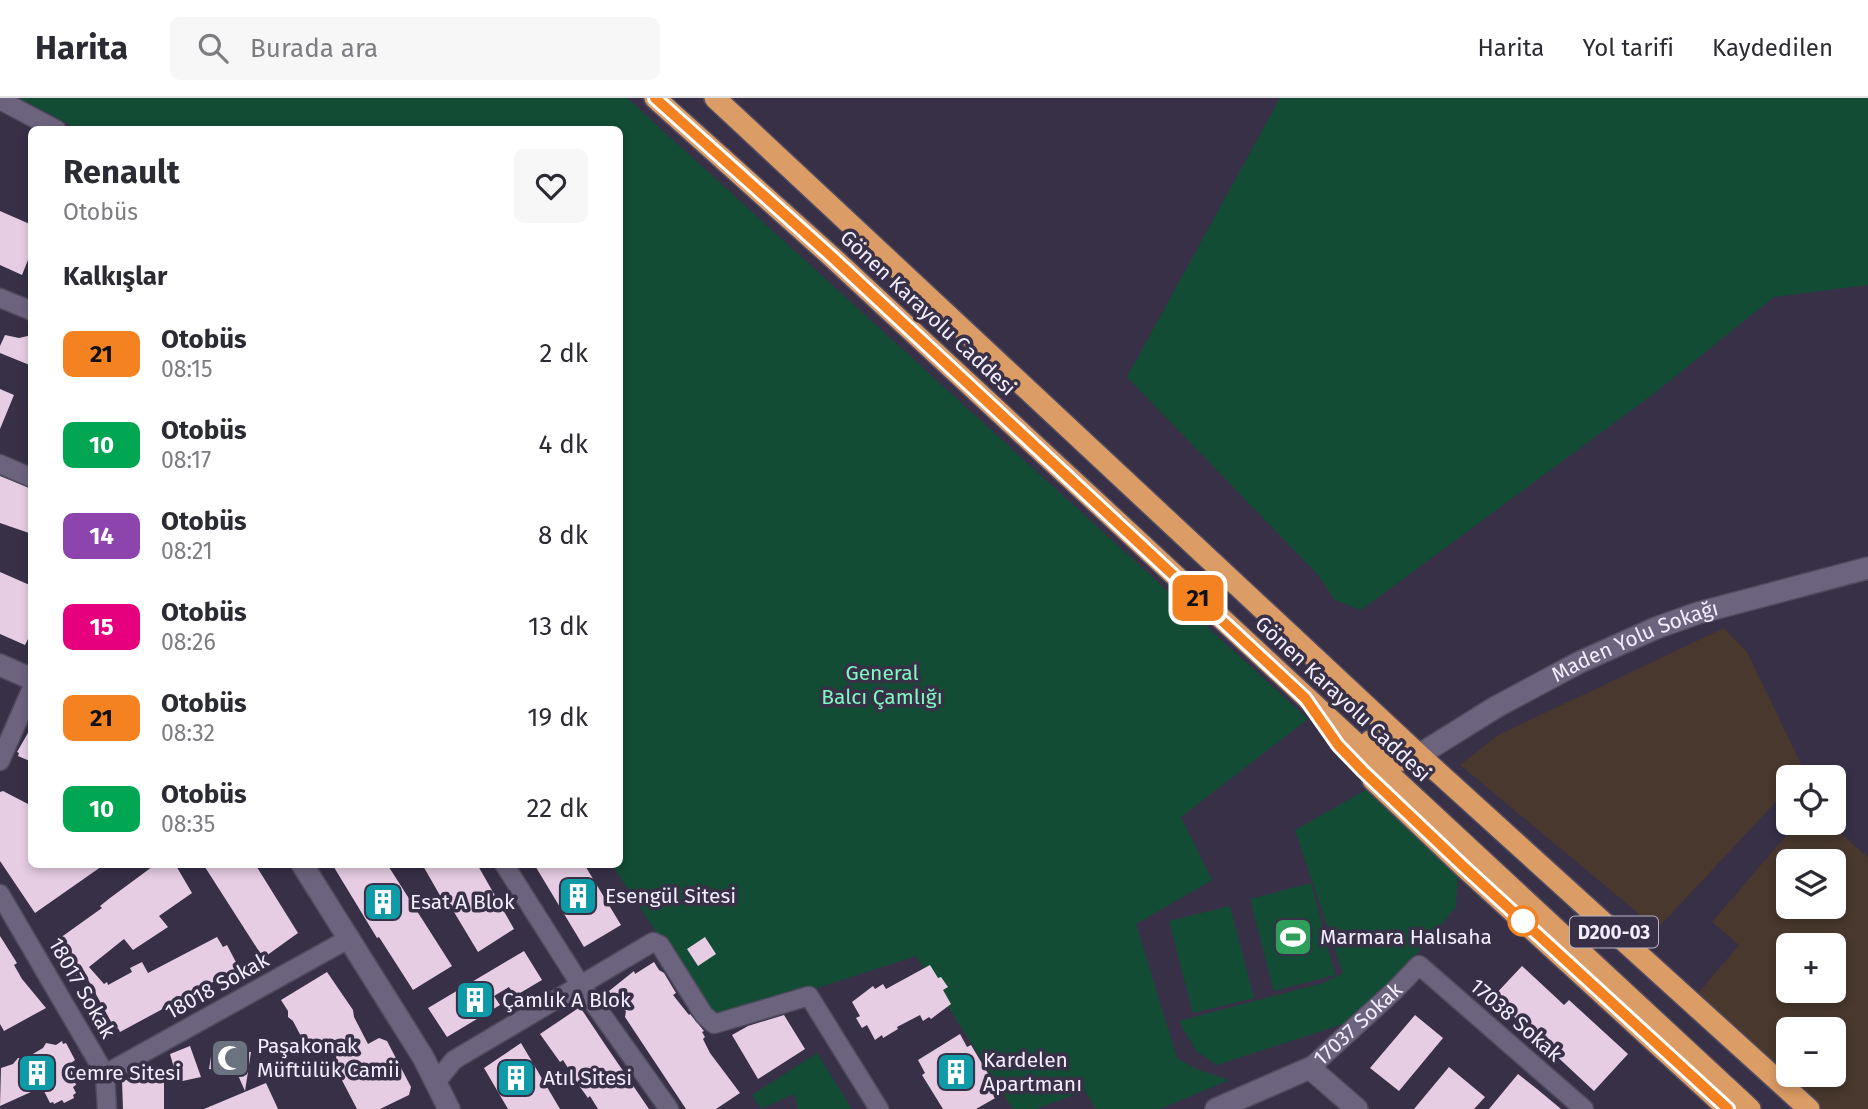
<!DOCTYPE html>
<html lang="tr">
<meta charset="utf-8">
<style>
body{margin:0;font-family:"Fira Sans",sans-serif;background:#f7f7f7;color:#2b2b33;height:100vh;display:flex;flex-direction:column;font-size:26px;white-space:nowrap}
*{box-sizing:border-box;margin:0}
p{font-size:23px;color:#7c7c81}
.icon{flex:none;width:38px;height:38px;fill:none;stroke:currentColor;stroke-width:2;stroke-linecap:round;stroke-linejoin:round}
.map{position:relative;flex:1;overflow:hidden}
.side{position:absolute;left:28px;top:28px;width:595px;height:742px;display:flex;flex-direction:column;background:#fff;border-radius:10px;box-shadow:0 4px 10px #0003}
.side>*{flex:none}
.badge{padding:0 14px;border-radius:10px;font-size:24px;line-height:46px}
.tools{position:absolute;left:1776px;top:667px;display:grid;gap:14px}
.tools a{display:grid;place-items:center;width:70px;height:70px;border-radius:10px;background:#fff;box-shadow:0 4px 10px #0003;font-size:35px}
.map>.badge{position:absolute;translate:-50% -50%;box-shadow:0 0 0 4px #fff}
h2{padding:0 35px;font-size:26px;line-height:63px}
.round{display:grid;place-items:center;flex:none;width:74px;height:74px;border-radius:10px;background:#f7f7f7}
.head{display:flex;align-items:center;justify-content:space-between;height:119px;padding:0 35px}
h1{font-size:33px;font-weight:700;line-height:52px}
ul{padding:0;list-style:none}
li{display:flex;align-items:center;gap:21px;height:91px;padding:0 35px}
li div{flex:1}
li b{display:block;font-size:26px}
li em{font-style:normal}
li .badge{min-width:77px;font-weight:700;text-align:center}
header{display:flex;align-items:center;gap:42px;box-sizing:border-box;height:98px;padding:0 35px;background:#fff;border-bottom:2px solid #e1e1e2}
header strong{font-size:33px}
nav{display:flex;gap:38px;margin-inline-start:auto;font-size:24px}
.search{width:490px;height:63px;background:#f7f7f7;display:flex;align-items:center;gap:18px;box-sizing:border-box;padding:0 24px;border-radius:10px;color:#7c7c81;font-size:26px}
.map>svg:first-child{display:block}
</style>
<header>
<strong>Harita</strong>
<div class="search"><svg class="icon" aria-label="search" viewBox="0 0 24 24"><circle cx="10" cy="10" r="6"/><path d="M15 15l6 6"/></svg>Burada ara</div>
<nav><a>Harita</a><a>Yol tarifi</a><a>Kaydedilen</a></nav>
</header>
<div class="map">
<svg width="1868" height="1011" viewBox="0 0 1868 1011">
<rect width="100%" height="100%" fill="#373047"/>
<path fill="#48382d" fill-rule="evenodd" d="M 1724,530 L 1747,554 L 1805,674 L 1800,679 L 1788,679 L 1788,691 L 1657,831 L 1460,667 L 1498,637 Z
M 1797,725 L 1828,725 L 1868,759 L 1868,1011 L 1821,1011 L 1693,901 L 1739,847 L 1712,824 ZM 1788,763 L 1834,763 L 1834,808 L 1788,808 ZM 1788,847 L 1834,847 L 1834,892 L 1788,892 ZM 1788,931 L 1834,931 L 1834,976 L 1788,976 Z"/>
<path fill="#124c34" d="M 19,0 L 627,0 L 1308,621 L 1181,719 L 1212,782 L 1136,826 L 1177,960 L 1196,971 L 1229,982 L 1160,1011 L 1096,1011 L 1085,993 L 1035,1011 L 1013,1011 L 916,858 L 724,920 L 710,916 L 612,767 L 620,766 L 620,32 L 78,31 Z
M 1280,0 L 1868,0 L 1868,187 L 1774,199 L 1652,297 L 1361,512 L 1335,502 L 1319,478 L 1127,279 Z
M 1371,689 L 1458,772 L 1456,809 L 1403,872 L 1349,924 L 1217,967 L 1196,953 L 1179,923 L 1323,885 L 1343,875 L 1295,732 Z
M 1311,785 L 1335,877 L 1274,893 L 1250,801 Z
M 1230,808 L 1254,900 L 1193,915 L 1169,823 Z
M 817,955 L 852,1011 L 798,1011 L 794,996 L 761,1011 L 752,997 Z"/>
<path fill="#e6cde4" d="M 0,113 L 32,127 L 32,152 L 22,177 L 0,167 Z
M 5,237 L 19,240 L 32,237 L 32,268 L 0,255 L 0,248 Z
M 0,291 L 14,297 L 0,331 Z
M 0,378 L 32,391 L 32,436 L 0,425 Z
M 0,474 L 32,488 L 32,533 L 25,547 L 0,536 Z
M 32,628 L 32,664 L 18,658 L 19,655 L 17,654 Z
M 3,693 L 30,707 L 32,710 L 32,766 L 105,766 L 35,815 L 0,763 L 0,694 Z
M 156,766 L 175,766 L 192,795 L 159,818 L 168,829 L 133,852 L 124,841 L 89,869 L 104,886 L 107,884 L 108,887 L 132,874 L 130,870 L 142,864 L 148,875 L 217,839 L 223,849 L 227,847 L 239,870 L 200,891 L 201,893 L 189,899 L 170,907 L 120,934 L 118,930 L 115,931 L 85,876 L 78,881 L 53,845 L 102,810 L 100,808 L 110,800 Z
M 203,766 L 255,766 L 298,835 L 266,858 L 265,855 L 262,858 Z
M 332,766 L 387,766 L 452,868 L 413,892 L 379,839 L 377,840 Z
M 422,766 L 477,766 L 514,831 L 478,854 L 445,799 L 442,801 Z
M 534,766 L 584,766 L 621,827 L 584,849 Z
M 0,838 L 17,865 L 14,867 L 22,881 L 46,910 L 4,933 L 0,926 Z
M 705,839 L 716,856 L 698,868 L 687,851 Z
M 524,853 L 542,882 L 515,898 L 509,889 L 494,898 L 500,907 L 447,939 L 428,910 Z
M 654,864 L 659,872 L 664,875 L 676,895 L 673,897 L 689,917 L 690,916 L 704,933 L 702,934 L 705,939 L 703,941 L 710,955 L 740,995 L 716,1011 L 686,1011 L 625,919 L 626,913 L 620,910 L 609,893 L 634,873 L 635,876 Z
M 930,867 L 938,880 L 941,879 L 948,889 L 943,892 L 951,906 L 931,921 L 929,919 L 923,923 L 920,917 L 897,929 L 898,931 L 883,940 L 882,937 L 875,942 L 867,927 L 862,930 L 856,920 L 860,918 L 852,904 L 873,888 L 875,891 L 883,886 L 886,891 Z
M 1522,868 L 1564,907 L 1569,902 L 1628,956 L 1594,993 L 1493,899 Z
M 327,874 L 353,912 L 354,919 L 368,946 L 379,940 L 387,943 L 411,989 L 409,997 L 380,1011 L 357,1011 L 334,967 L 341,942 L 316,958 L 310,948 L 304,944 L 293,923 L 288,919 L 288,913 L 281,902 Z
M 580,909 L 604,945 L 649,1011 L 598,1011 L 590,998 L 588,1000 L 580,989 L 563,962 L 560,964 L 540,936 Z
M 784,917 L 805,951 L 758,981 L 732,937 L 748,928 Z
M 1415,917 L 1443,940 L 1399,993 L 1370,970 Z
M 960,936 L 967,949 L 971,947 L 993,984 L 989,986 L 997,999 L 976,1011 L 943,1011 L 922,977 L 925,975 L 918,962 Z
M 221,941 L 243,945 L 242,953 L 251,954 L 245,993 L 237,975 L 209,971 L 213,946 L 220,947 Z
M 62,943 L 63,946 L 66,945 L 75,962 L 71,965 L 73,980 L 76,987 L 73,989 L 76,995 L 73,997 L 74,1000 L 64,1005 L 62,1002 L 54,1006 L 53,1004 L 50,1005 L 42,989 L 0,1008 L 1,970 L 13,966 L 18,960 L 26,960 L 43,950 L 46,945 L 56,947 Z
M 521,945 L 560,1011 L 508,1011 L 484,970 Z
M 190,948 L 201,979 L 178,984 L 170,956 Z
M 1449,969 L 1485,999 L 1474,1011 L 1414,1011 Z
M 1518,976 L 1537,991 L 1561,1011 L 1489,1011 Z
M 164,980 L 164,1011 L 123,1011 L 122,982 Z
M 266,985 L 278,1011 L 204,1011 Z"/>
<g fill="none" stroke-linecap="round" stroke-linejoin="round">
<g stroke="#514b5f" stroke-width="21">
<g id="street">
<path d="M 0,2 L 57,32"/>
<path d="M 0,200 L 32,213"/>
<path d="M 0,366 L 32,380"/>
<path d="M 0,663 L 32,590"/>
<path d="M 504,766 L 580,886 L 669,1011"/>
<path d="M 0,796 L 105,976 L 107,1011"/>
<path id="s1" d="M 1310,970 L 1395,892 L 1419,867 L 1584,1011"/>
<path d="M 105,976 L 350,840"/>
<path d="M 436,984 L 454,962 L 653,844 L 660,847 L 704,917 L 714,926 L 809,898 L 879,1011"/>
</g>
</g>
<g stroke="#514b5f" stroke-width="24">
<g id="secondary">
<path d="M 0,567 L 32,581"/>
<path id="s2" d="M 1419,657 L 1496,609 L 1580,564 L 1656,530 L 1698,515 L 1868,470"/>
<path d="M 302,766 L 423,959 L 449,1011"/>
<path d="M 1216,1011 L 1310,970 L 1357,1011"/>
</g>
</g>
<g stroke="#514b5f" stroke-width="24">
<path id="highway" d="M 655,0 L 831,158 L 1750,1011
M 715,0 L 1419,657 L 1809,1011
M 1370,643 C 1386,656 1399,670 1419,657
M 1373,682 L 1463,768 L 1728,1011"/>
</g>
<use href="#street" stroke="#6c647e" stroke-width="18"/>
<use href="#secondary" stroke="#6c647e" stroke-width="21"/>
<use href="#highway" stroke="#db9c65" stroke-width="21"/>
</g>
<g fill="none" stroke-linecap="round" stroke-linejoin="round">
<g stroke="#fff" stroke-width="16">
<path id="line" d="M 655,0 L 831,158 L 1305,600 L 1338,647 L 1363,673 L 1463,768 L 1728,1011"/>
</g>
<use href="#line" stroke="#f58220" stroke-width="10"/>
</g>
<defs>
<g id="building-square" transform="scale(2.0125)"><rect x="-9" y="-9" width="18" height="18" rx="4" fill="#0f9aa8" stroke="#373047"/><path d="M-4-6H4V6H1V3H-1V6H-4ZM-2.5-4.3h1.7v1.8h-1.7ZM.8-4.3h1.7v1.8H.8ZM-2.5-1h1.7V.8h-1.7ZM.8-1h1.7V.8H.8Z" fill="#fff"/></g>
<g id="stadium-square" transform="scale(2.0125)"><rect x="-9" y="-9" width="18" height="18" rx="4" fill="#2e9e5b" stroke="#373047"/><path d="M0-5a6.5 5 0 1 0 0 10a6.5 5 0 1 0 0-10ZM-3.5-1.8h7v3.6h-7Z" fill="#fff"/></g>
<g id="mosque-square" transform="scale(2.0125)"><rect x="-9" y="-9" width="18" height="18" rx="4" fill="#6b7280" stroke="#373047"/><path d="M3.5-4.9A6 6 0 1 0 3.5 4.9A5 5 0 1 1 3.5-4.9Z" fill="#fff"/></g>
</defs>
<g fill-rule="evenodd">
<use href="#building-square" x="578" y="798"/>
<use href="#building-square" x="383" y="804"/>
<use href="#stadium-square" x="1293" y="839"/>
<use href="#building-square" x="475" y="902"/>
<use href="#mosque-square" x="230" y="960"/>
<use href="#building-square" x="956" y="974"/>
<use href="#building-square" x="37" y="975"/>
<use href="#building-square" x="516" y="980"/>
</g>
<circle fill="#fff" stroke="#f58220" stroke-width="3.5" cx="1523" cy="823" r="14"/>
<g text-anchor="middle" dominant-baseline="central" stroke-width="7" stroke-linejoin="round" paint-order="stroke">
<rect fill="#373047" stroke="#bab5c6" stroke-width="2" x="1570" y="818.5" width="88" height="31" rx="5"/>
<g font-size="19" font-weight="bold" fill="#f2eefd">
<text x="1614" y="834">D200-03</text>
</g>
<g font-size="21" fill="#f2eefd" stroke="#373047">
<text transform="translate(928 215) rotate(43)">Gönen Karayolu Caddesi</text>
<text stroke="none"><textPath href="#s2" startOffset="245">Maden Yolu Sokağı</textPath></text>
<text transform="translate(1343 601) rotate(43)">Gönen Karayolu Caddesi</text>
<text transform="translate(217 888) rotate(-29)">18018 Sokak</text>
<text transform="translate(82 890) rotate(60)">18017 Sokak</text>
<text transform="translate(1516 922) rotate(41)">17038 Sokak</text>
<text stroke="none"><textPath href="#s1" startOffset="65">17037 Sokak</textPath></text>
</g>
<g font-size="21" fill="#80f8c0" stroke="#373047">
<text x="882" y="575">General<tspan x="882" dy="24">Balcı Çamlığı</tspan></text>
</g>
<g font-size="21" fill="#f2eefd" stroke="#373047" text-anchor="start">
<text x="605" y="798">Esengül Sitesi</text>
<text x="410" y="804">Esat A Blok</text>
<text x="1320" y="839">Marmara Halısaha</text>
<text x="502" y="902">Çamlık A Blok</text>
<text x="257" y="948">Paşakonak<tspan x="257" dy="24">Müftülük Camii</tspan></text>
<text x="983" y="962">Kardelen<tspan x="983" dy="24">Apartmanı</tspan></text>
<text x="64" y="975">Cemre Sitesi</text>
<text x="543" y="980">Atıl Sitesi</text>
</g>
</g>
</svg>
<div class="tools">
<a><svg class="icon" aria-label="locate" viewBox="0 0 24 24"><circle cx="12" cy="12" r="6"/><path d="M12 2v4M12 18v4M2 12h4M18 12h4"/></svg></a>
<a><svg class="icon" aria-label="layers" viewBox="0 0 24 24"><path d="M12 4l9 5-9 5-9-5zM3 14l9 5 9-5"/></svg></a>
<a>+</a>
<a>−</a>
</div>
<b class="badge" style="left:1198px;top:500px;background:#f58220;color:#111">21</b>
<section class="side">
<div class="head"><div><h1>Renault</h1><p>Otobüs</p></div><a class="round"><svg class="icon" aria-label="heart" viewBox="0 0 24 24"><path d="M12 20l-8-8c-3-5 5-10 8-4 3-6 11-1 8 4z"/></svg></a></div>
<h2>Kalkışlar</h2>
<ul>
<li><span class="badge" style="background:#f58220;color:#111">21</span><div><b>Otobüs</b><p>08:15</p></div><em>2 dk</em></li>
<li><span class="badge" style="background:#00a651;color:#fff">10</span><div><b>Otobüs</b><p>08:17</p></div><em>4 dk</em></li>
<li><span class="badge" style="background:#8e44ad;color:#fff">14</span><div><b>Otobüs</b><p>08:21</p></div><em>8 dk</em></li>
<li><span class="badge" style="background:#e6007e;color:#fff">15</span><div><b>Otobüs</b><p>08:26</p></div><em>13 dk</em></li>
<li><span class="badge" style="background:#f58220;color:#111">21</span><div><b>Otobüs</b><p>08:32</p></div><em>19 dk</em></li>
<li><span class="badge" style="background:#00a651;color:#fff">10</span><div><b>Otobüs</b><p>08:35</p></div><em>22 dk</em></li>
</ul>
</section>
</div>
